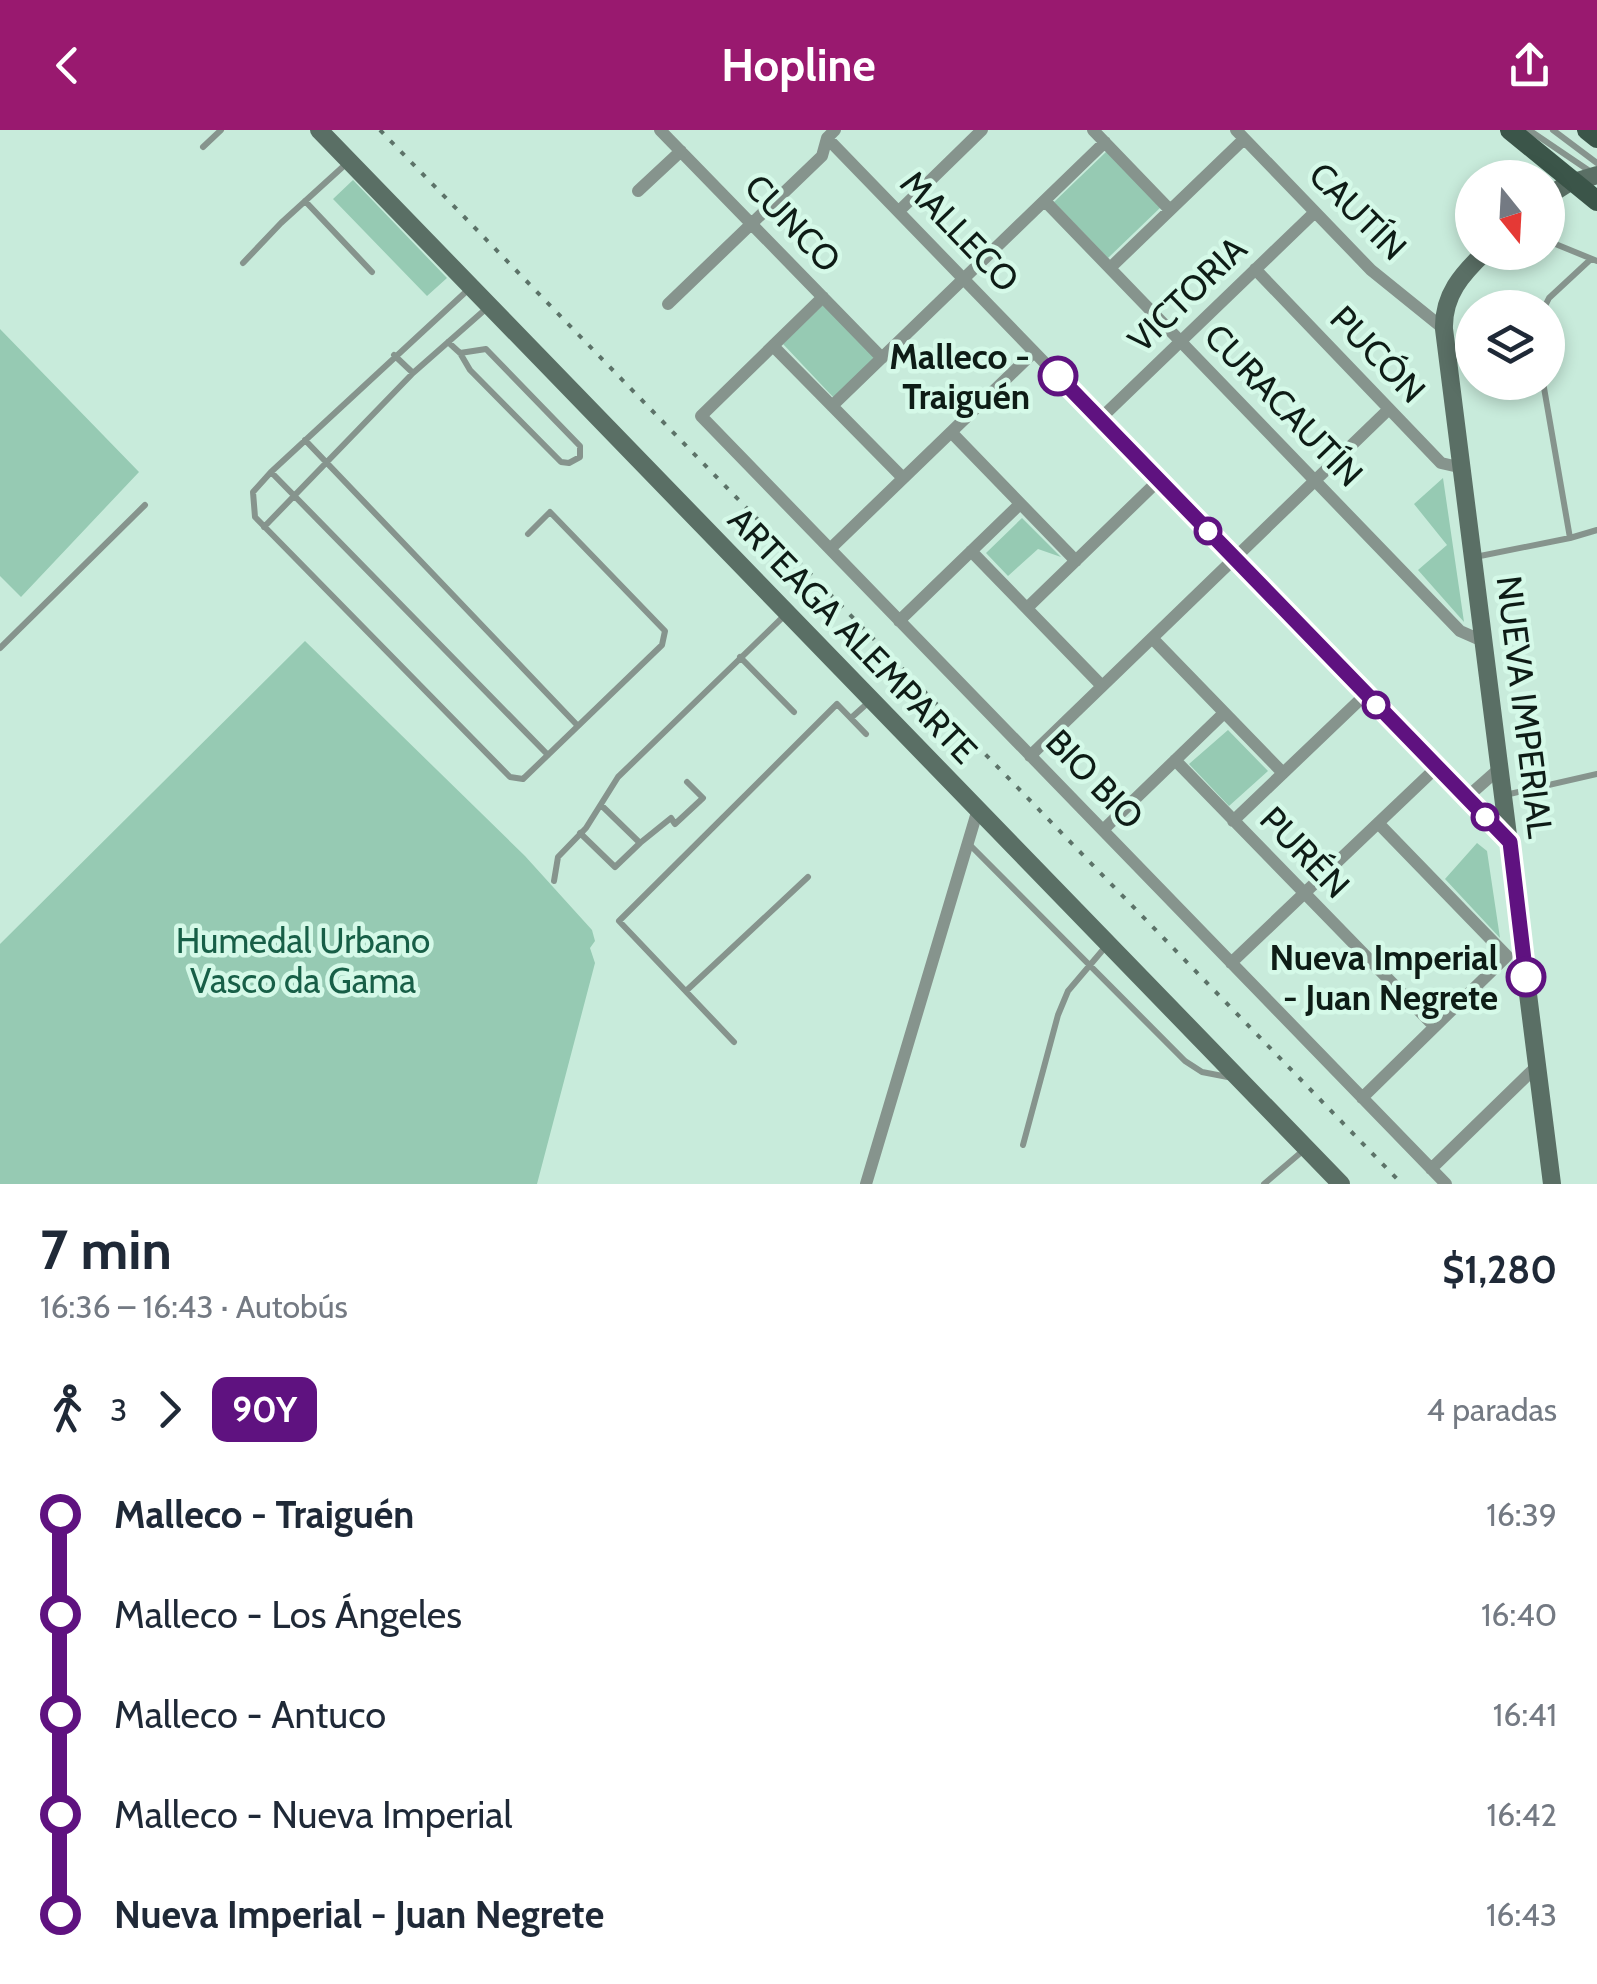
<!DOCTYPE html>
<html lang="es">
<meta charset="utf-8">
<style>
body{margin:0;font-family:Cabin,sans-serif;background:#f6f6f7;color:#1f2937;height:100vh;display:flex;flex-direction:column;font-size:38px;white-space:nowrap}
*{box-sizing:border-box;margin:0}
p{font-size:32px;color:#747a83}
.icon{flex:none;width:55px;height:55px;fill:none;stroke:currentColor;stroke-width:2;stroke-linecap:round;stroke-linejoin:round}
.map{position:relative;height:1054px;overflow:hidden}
.sheet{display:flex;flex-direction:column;background:#fff;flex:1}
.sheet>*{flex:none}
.badge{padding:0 20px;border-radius:15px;font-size:35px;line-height:65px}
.needle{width:65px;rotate:162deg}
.tools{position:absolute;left:1455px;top:30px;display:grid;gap:20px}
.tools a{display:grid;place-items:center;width:110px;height:110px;border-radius:50%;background:#fff;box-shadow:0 5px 15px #0003;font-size:50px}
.map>.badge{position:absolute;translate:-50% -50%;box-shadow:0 0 0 5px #fff}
.legs{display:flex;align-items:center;gap:15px;height:110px;padding:0 40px;font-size:32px}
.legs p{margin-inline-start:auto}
.headline{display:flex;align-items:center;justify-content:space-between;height:170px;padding:0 40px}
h1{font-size:55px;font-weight:700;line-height:75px}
ul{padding:0 40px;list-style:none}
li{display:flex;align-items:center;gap:35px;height:100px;font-size:38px}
li i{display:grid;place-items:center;width:15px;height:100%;margin:0 12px;background:currentColor}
li i::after{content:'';width:25px;height:25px;margin:-12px;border:8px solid;border-radius:50%;background:#fff}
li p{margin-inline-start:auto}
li:first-child i{background:linear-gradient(#0000 50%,currentColor 0)}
li:last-child i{background:linear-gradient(currentColor 50%,#0000 0)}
header{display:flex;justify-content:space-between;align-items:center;height:130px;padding:0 40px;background:#99196f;color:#fff;font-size:45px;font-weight:700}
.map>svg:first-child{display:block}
</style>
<header><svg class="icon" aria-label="back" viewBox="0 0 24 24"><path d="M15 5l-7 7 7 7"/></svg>Hopline<svg class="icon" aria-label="share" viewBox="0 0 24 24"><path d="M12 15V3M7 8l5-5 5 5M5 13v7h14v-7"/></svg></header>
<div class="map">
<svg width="1597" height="1054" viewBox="0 0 1597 1054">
<rect width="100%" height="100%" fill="#c8ebdb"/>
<path fill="#96cab3" d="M 1107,21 L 1161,77 L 1108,128 L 1054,72 Z
M 353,50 L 447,148 L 427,166 L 333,69 Z
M 825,173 L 878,225 L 834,268 L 783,214 Z
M 0,199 L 139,342 L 21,467 L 0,446 Z
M 1443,348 L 1464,492 L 1418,440 L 1447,415 L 1414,374 Z
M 1022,388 L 1061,427 L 1038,419 L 1008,446 L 986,423 Z
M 305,511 L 525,726 L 592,800 L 595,811 L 590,818 L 595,833 L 537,1054 L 0,1054 L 0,814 Z
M 1228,600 L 1268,641 L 1229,676 L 1189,634 Z
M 1477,713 L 1487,721 L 1500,808 L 1445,749 Z"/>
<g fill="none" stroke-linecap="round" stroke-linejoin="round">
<path stroke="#86948d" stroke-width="6" d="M 1529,0 L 1594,44
M 1553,0 L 1597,33
M 203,17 L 221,0
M 305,71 L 372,142
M 1548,108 L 1553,113 L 1597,131
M 243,133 L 281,93 L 347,33
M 470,158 L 271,342 L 253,362 L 255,387 L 510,647 L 523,649 L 662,515 L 665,501 L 550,382 L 528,404
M 1544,178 L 1549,168 L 1591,129
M 448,212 L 460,223 L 470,240 L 561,332 L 569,333 L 580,327 L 580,316 L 486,219 L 460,223
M 394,225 L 413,243
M 1543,252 L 1570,408 L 1597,400
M 305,310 L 578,596
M 271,342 L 548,625
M 264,397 L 413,243 L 488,177
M 1475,427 L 1570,408
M 0,518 L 145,375
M 740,527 L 794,582
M 851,588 L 870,571
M 1505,665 L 1597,644
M 580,703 L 615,737 L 640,713 L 601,675
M 640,713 L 671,688 L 675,694 L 703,668 L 687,652
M 969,714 L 1185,931 L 1202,942 L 1233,948
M 554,751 L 558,727 L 586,698 L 618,647 L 785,485
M 686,861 L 808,747
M 734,912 L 619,791 L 837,574 L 866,604
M 1023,1015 L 1058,885 L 1068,861 L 1107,815
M 1264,1054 L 1305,1019"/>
<path stroke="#86948d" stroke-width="12" d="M 660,0 L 882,228
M 1093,0 L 1170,80
M 1236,0 L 1371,140 L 1444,199
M 827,8 L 1509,712
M 638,61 L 681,21
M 1045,71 L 1460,501 L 1485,512
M 899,81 L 982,0
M 1110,138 L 1244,9
M 1255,139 L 1441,333 L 1463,338
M 823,167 L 701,286 L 1446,1054
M 668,174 L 822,26 L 827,8 L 835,0
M 773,216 L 903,348
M 832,276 L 1105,12
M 1100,289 L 1315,82
M 951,302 L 1076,431
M 830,419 L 1034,222
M 971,421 L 1102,556
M 1027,478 L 1159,350
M 899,491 L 1020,374
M 1152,508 L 1283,643
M 1030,626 L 1389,279
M 1175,630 L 1434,896
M 1466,668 L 1500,638
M 1233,691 L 1366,564
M 1378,693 L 1507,826
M 1103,700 L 1224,583
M 1231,833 L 1437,637
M 1362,968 L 1507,826
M 1431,1039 L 1537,936
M 866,1054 L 978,679"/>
<path stroke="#5a6f65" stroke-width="18" d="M 319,0 L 1341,1054
M 1548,66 L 1567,54 L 1597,45
M 1485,122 C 1462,144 1443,165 1444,199 L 1552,1054"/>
<path stroke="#3b5549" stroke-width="20" d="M 1510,0 L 1597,71
M 1587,0 L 1597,8"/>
<path stroke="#5c7268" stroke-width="4" stroke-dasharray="5 10" stroke-linecap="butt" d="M 380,0 L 1402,1054"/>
</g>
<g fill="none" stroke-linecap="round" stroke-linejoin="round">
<g stroke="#fff" stroke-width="22">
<path id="line-1" d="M 1058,246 L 1510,712 L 1526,847"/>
</g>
<use href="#line-1" stroke="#5f1280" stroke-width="15"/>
</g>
<g fill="#fff" stroke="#5f1280" stroke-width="5">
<circle cx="1058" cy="246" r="18"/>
<circle cx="1208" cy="401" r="12"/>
<circle cx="1376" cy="575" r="12"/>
<circle cx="1485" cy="687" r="12"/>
<circle cx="1526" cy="847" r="18"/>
</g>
<g text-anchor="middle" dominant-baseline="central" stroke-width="9" stroke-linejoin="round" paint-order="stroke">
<g font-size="35" fill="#0e1c16" stroke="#d5f9e8">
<text transform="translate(1358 81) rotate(45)">CAUTÍN</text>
<text transform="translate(793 93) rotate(46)">CUNCO</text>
<text transform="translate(960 101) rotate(46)">MALLECO</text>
<text transform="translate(1187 164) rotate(-44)">VICTORIA</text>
<text transform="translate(1378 224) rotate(46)">PUCÓN</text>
<text transform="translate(1284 275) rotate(46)">CURACAUTÍN</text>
<text transform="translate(853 505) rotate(46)">ARTEAGA ALEMPARTE</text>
<text transform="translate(1525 577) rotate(83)">NUEVA IMPERIAL</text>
<text transform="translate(1095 649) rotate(46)">BIO BIO</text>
<text transform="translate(1305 722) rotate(46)">PURÉN</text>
</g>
<g font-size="35" font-weight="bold" fill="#0e1c16" stroke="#d5f9e8" text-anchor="end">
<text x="1030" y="226">Malleco -<tspan x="1030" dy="40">Traiguén</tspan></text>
<text x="1498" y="827">Nueva Imperial<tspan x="1498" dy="40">- Juan Negrete</tspan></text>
</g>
<g font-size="35" fill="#175f47" stroke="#d5f9e8">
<text x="303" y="810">Humedal Urbano<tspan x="303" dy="40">Vasco da Gama</tspan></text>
</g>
</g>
</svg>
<div class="tools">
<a><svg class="needle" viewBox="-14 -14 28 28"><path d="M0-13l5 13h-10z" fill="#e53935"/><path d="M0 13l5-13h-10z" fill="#747a83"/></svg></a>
<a><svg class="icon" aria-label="layers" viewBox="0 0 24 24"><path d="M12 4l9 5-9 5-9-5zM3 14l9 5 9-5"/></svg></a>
</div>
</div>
<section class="sheet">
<div class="headline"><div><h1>7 min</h1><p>16:36 – 16:43 · Autobús</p></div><b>$1,280</b></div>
<div class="legs"><svg class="icon" aria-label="walk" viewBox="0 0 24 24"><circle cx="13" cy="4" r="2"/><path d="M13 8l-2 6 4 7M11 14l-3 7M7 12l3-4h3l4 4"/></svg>3<svg class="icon" aria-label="forward" viewBox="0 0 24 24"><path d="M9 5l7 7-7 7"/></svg><b class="badge" style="background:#5f1280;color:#fff">90Y</b><p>4 paradas</p></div>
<ul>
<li><i style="color:#5f1280"></i><b>Malleco - Traiguén</b><p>16:39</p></li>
<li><i style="color:#5f1280"></i><span>Malleco - Los Ángeles</span><p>16:40</p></li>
<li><i style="color:#5f1280"></i><span>Malleco - Antuco</span><p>16:41</p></li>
<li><i style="color:#5f1280"></i><span>Malleco - Nueva Imperial</span><p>16:42</p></li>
<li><i style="color:#5f1280"></i><b>Nueva Imperial - Juan Negrete</b><p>16:43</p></li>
</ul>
</section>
